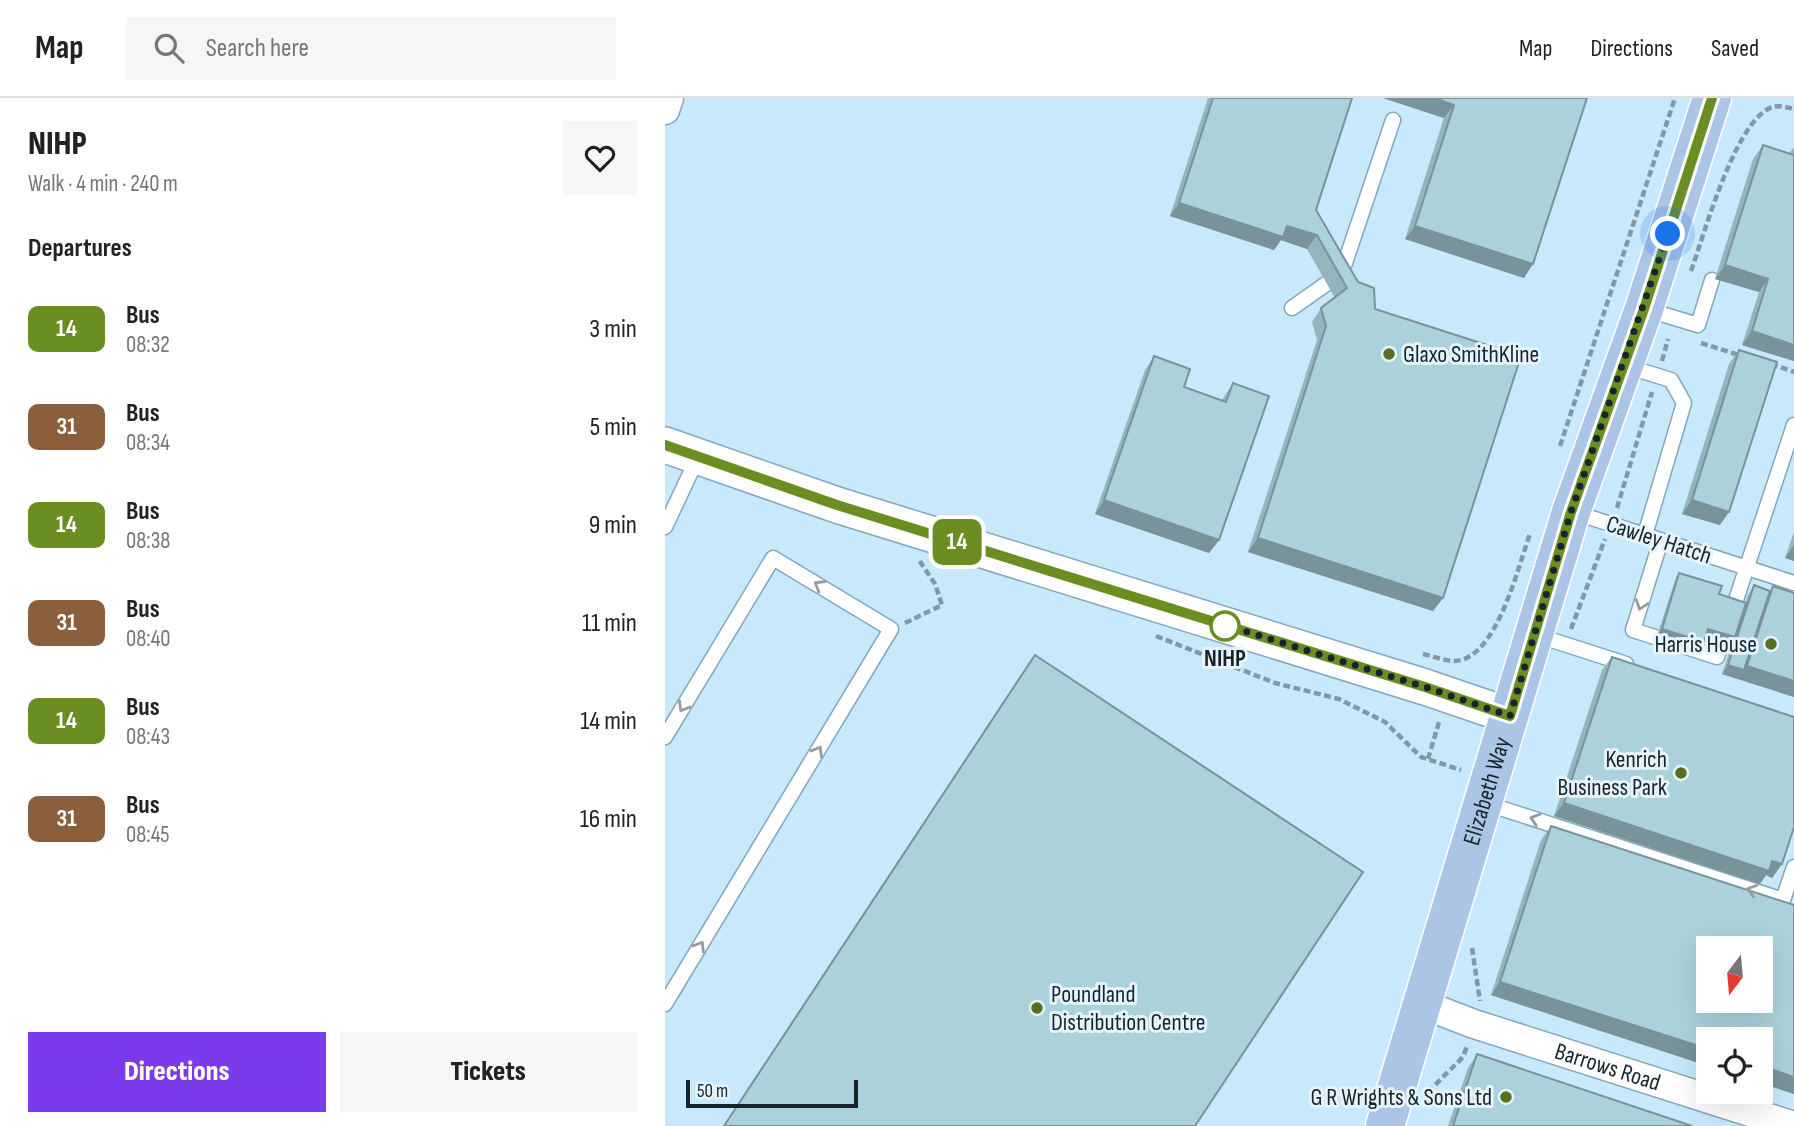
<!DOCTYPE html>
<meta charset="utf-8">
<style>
body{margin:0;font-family:"Sofia Sans Condensed",sans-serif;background:#f6f6f6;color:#222;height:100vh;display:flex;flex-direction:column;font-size:26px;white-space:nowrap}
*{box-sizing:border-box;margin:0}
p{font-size:23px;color:#767676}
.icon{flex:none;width:38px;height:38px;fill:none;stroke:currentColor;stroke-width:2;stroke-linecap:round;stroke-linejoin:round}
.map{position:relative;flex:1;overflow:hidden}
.panel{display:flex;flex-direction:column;background:#fff;width:665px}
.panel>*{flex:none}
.badge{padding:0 14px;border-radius:10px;font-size:24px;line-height:46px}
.needle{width:46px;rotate:196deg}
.fabs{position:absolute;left:1031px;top:838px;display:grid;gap:14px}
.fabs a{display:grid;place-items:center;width:77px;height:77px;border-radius:0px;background:#fff;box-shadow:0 7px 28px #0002;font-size:35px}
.scale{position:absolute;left:21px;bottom:18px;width:172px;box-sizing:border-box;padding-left:7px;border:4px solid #17242b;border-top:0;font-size:19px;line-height:24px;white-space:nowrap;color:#17242b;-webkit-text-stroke:5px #e6f3fb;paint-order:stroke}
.you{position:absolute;width:35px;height:35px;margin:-18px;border:5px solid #fff;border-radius:50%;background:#1a73e8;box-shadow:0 0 0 10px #1a73e833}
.map>.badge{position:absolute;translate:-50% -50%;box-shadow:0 0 0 4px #fff}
h2{padding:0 28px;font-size:26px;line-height:63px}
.round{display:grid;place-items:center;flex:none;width:74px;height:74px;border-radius:0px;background:#f6f6f6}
.head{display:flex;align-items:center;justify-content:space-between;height:119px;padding:0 28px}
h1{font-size:33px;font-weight:800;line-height:52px}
.action{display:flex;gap:14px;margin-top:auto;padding:14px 28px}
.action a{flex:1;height:80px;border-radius:0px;background:#7c3aed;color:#fff;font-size:28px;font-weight:800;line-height:80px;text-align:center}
.action a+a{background:#f6f6f6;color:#222}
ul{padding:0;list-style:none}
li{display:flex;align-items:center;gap:21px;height:98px;padding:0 28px}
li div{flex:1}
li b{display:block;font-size:26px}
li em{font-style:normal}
li .badge{min-width:77px;font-weight:700;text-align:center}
header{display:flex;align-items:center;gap:42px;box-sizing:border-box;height:98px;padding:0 35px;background:#fff;border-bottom:2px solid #e0e0e0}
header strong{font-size:33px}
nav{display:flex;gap:38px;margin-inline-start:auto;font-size:24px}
.search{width:490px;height:63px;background:#f6f6f6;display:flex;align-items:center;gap:18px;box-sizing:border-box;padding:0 24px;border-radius:0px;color:#767676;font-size:26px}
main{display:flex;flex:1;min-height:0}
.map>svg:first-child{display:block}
</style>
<header>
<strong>Map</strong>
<div class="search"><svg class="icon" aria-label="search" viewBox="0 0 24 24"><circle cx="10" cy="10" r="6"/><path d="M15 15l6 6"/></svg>Search here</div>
<nav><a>Map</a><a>Directions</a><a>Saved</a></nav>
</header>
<main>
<section class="panel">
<div class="head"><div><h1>NIHP</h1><p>Walk · 4 min · 240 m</p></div><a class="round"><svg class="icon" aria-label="heart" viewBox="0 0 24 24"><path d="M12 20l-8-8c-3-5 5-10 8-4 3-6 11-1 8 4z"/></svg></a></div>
<h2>Departures</h2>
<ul>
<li><span class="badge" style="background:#6b8e23;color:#fff">14</span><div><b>Bus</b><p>08:32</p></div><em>3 min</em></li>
<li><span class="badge" style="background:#8b5e3c;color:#fff">31</span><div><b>Bus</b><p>08:34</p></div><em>5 min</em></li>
<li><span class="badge" style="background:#6b8e23;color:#fff">14</span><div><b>Bus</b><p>08:38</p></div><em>9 min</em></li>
<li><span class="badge" style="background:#8b5e3c;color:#fff">31</span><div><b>Bus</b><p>08:40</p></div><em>11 min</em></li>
<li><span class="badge" style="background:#6b8e23;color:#fff">14</span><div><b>Bus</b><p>08:43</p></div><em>14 min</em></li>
<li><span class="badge" style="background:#8b5e3c;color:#fff">31</span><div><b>Bus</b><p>08:45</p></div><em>16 min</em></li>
</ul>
<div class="action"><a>Directions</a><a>Tickets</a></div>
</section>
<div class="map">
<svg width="1129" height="1028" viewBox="0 0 1129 1028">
<rect width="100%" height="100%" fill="#c8e9fc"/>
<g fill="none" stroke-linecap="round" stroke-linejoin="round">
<g stroke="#86a6b8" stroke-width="17">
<path id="service" d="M 672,175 L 680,165 L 728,22
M 627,210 L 661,186
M 980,211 L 1033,227 L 1047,182
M 961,268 L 1006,282 L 1019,305 L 980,437
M 908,414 L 1129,485
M 0,429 L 33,359
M 996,442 L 968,532 L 1052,559 L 1129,327
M 871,537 L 961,566
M 0,639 L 108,460 L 226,531 L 0,906
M 820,705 L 1118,802 L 1129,769"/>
</g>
<g stroke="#86a6b8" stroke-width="31">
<g id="minor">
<path d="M 0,12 L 4,0"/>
<path id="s1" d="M 757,906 L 809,926 L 1129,1028"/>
</g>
</g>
<g stroke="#86a6b8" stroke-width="38">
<path id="tertiary" d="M 0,347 L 172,407 L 760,589 L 845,618"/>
</g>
<g stroke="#fff" stroke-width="41">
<g id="primary">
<path id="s2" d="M 720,1028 L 906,414 L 979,211 L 1047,0"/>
</g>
</g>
<path stroke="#8099a7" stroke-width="4.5" stroke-dasharray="7 3.5" stroke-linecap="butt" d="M 1026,173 C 1040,134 1068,31 1103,11 C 1112,6 1120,9 1129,11
M 1036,245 L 1074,257
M 997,263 L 1003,241
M 1106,266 L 1129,274
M 895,348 L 1010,0
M 952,410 L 987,294
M 240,525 L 277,507 L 270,486 L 254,462
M 906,531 L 940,441
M 491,538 L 610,585 L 674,601 L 720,624 L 756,659 L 796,672
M 758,556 C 768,558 780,563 790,563 C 832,561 853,468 865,436
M 763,661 L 774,624
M 807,850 L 815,903
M 763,994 L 798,959 L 802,948"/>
<use href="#service" stroke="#fff" stroke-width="14"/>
<use href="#minor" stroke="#fff" stroke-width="28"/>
<use href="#tertiary" stroke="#fff" stroke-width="35"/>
<use href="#primary" stroke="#acc5e6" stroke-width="38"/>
</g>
<path fill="#93b5bc" d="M 543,0 L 687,0 L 651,112 L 693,184 L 710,211 L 778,500 L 768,513 L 583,454 L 652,242 L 647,224 L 656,210 L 670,200 L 642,151 L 616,142 L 609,152 L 505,118 Z
M 718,0 L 922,0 L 859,180 L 740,141 L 779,20 Z
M 1098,47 L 1124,56 L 1129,49 L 1129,263 L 1077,247 L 1094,194 L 1050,181 L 1088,61 Z
M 1074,252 L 1055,427 L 1017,416 L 1064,266 Z
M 489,258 L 519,289 L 557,302 L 568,285 L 554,442 L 544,455 L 430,416 L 480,272 Z
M 1129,434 L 1129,463 L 1120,460 Z
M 1014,475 L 1054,496 L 1080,505 L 1083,497 L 1089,487 L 1105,493 L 1108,488 L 1129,599 L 1057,576 L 1068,543 L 1067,544 L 1041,536 L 1039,544 L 1036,549 L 993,535 L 1011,479 Z
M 370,557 L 530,1028 L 58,1028 L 357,575 Z
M 947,559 L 1117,766 L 1107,780 L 1101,777 L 1095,786 L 889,718 L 937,572 Z
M 886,728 L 1129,807 L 1129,996 L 1096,985 L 1096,942 L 1043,942 L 1043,968 L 826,897 L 876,742 Z
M 812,956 L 1027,1028 L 783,1028 L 803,970 Z"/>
<path fill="#789399" d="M 718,0 L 769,0 L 789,7 L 779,20 Z
M 514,105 L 622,128 L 652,137 L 642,151 L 616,142 L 609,152 L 505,118 Z
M 750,128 L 868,166 L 859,180 L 740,141 Z
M 1060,167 L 1103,181 L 1094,194 L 1050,181 Z
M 1087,233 L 1129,247 L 1129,263 L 1077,247 Z
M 439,402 L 554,442 L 544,455 L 430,416 Z
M 1027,402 L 1064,414 L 1055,427 L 1017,416 Z
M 593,440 L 778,500 L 768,513 L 583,454 Z
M 1129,447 L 1129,463 L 1120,460 Z
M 997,531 L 1039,544 L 1036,549 L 993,535 Z
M 1043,531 L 1070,539 L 1067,544 L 1040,535 Z
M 1063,567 L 1079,572 L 1082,568 L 1129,583 L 1129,599 L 1057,576 Z
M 899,705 L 1107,763 L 1117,766 L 1107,780 L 1101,777 L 1095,786 L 889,718 Z
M 835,884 L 1043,951 L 1043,968 L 826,897 Z
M 1096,968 L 1129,979 L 1129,996 L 1096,985 Z"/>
<path fill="#abd2db" stroke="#789399" stroke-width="2" fill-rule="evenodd" d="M 548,0 L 687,0 L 651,112 L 693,184 L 709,190 L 710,211 L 856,258 L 778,500 L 593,440 L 661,228 L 656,210 L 682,190 L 652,137 L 622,128 L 618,139 L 514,105 Z
M 769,0 L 922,0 L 868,166 L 750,128 L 789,7 Z
M 1098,47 L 1129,57 L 1129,247 L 1087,233 L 1103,181 L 1060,167 Z
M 1074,252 L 1112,264 L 1064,414 L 1027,402 Z
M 489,258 L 525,271 L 519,289 L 561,304 L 568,285 L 604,298 L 554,442 L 439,402 Z
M 1014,475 L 1057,488 L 1054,496 L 1081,505 L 1070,539 L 1043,531 L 1039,544 L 997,531 Z
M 1089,487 L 1105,493 L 1079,572 L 1063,567 Z
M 1108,488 L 1129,495 L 1129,583 L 1082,568 Z
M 370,557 L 698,774 L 530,1028 L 59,1028 Z
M 947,559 L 1129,619 L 1129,729 L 1117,766 L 1107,763 L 1104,773 L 899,705 Z
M 886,728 L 1129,807 L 1129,979 L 1096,968 L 1096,942 L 1043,942 L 1043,951 L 835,884 ZM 1043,850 L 1096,850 L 1096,903 L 1043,903 Z
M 812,956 L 1027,1028 L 788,1028 Z"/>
<defs><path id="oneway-chevron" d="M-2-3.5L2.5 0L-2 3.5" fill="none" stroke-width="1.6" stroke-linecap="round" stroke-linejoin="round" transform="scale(1.75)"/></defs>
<g stroke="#979ca0">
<use href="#oneway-chevron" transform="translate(154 487) rotate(-149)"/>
<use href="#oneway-chevron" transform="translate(976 507) rotate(108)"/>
<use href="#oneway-chevron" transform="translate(18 609) rotate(121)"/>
<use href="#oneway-chevron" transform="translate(153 653) rotate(-59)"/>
<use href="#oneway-chevron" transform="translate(870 721) rotate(-162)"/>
<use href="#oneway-chevron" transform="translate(1087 792) rotate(-162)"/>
<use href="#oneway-chevron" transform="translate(35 848) rotate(-59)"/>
</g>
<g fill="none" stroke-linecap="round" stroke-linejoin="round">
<g stroke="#fff" stroke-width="16">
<path id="line" d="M 0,347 L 172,407 L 760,589 L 845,618 L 906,414 L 979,211 L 1047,0"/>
</g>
<use href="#line" stroke="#6b8e23" stroke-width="10"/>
<path stroke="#17242b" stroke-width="7" stroke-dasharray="0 12.6" d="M 560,528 L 547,523 L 760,589 L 845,618 L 906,414 L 1003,136"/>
</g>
<g fill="#586f1f" stroke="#e6f3fb" stroke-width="2.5">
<circle cx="724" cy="256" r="7"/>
<circle cx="1106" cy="546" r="7"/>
<circle cx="1016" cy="675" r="7"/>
<circle cx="372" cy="910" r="7"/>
<circle cx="841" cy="999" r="7"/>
</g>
<circle fill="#fff" stroke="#6b8e23" stroke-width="3.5" cx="560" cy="528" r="14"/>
<g text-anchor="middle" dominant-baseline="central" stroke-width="6" stroke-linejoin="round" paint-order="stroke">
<g font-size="24" fill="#17242b" stroke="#e6f3fb" text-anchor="end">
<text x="738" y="256" text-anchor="start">Glaxo SmithKline</text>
<text x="1092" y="546">Harris House</text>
<text x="1002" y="661">Kenrich<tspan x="1002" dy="28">Business Park</tspan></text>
<text x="386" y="896" text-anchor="start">Poundland<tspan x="386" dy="28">Distribution Centre</tspan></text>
<text x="827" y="999">G R Wrights &amp; Sons Ltd</text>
</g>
<g font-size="24" fill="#17242b" stroke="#e6f3fb">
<text transform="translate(994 442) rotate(18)">Cawley Hatch</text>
<text stroke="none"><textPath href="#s2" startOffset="350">Elizabeth Way</textPath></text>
<text stroke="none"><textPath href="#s1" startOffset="196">Barrows Road</textPath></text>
</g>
<g font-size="24" font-weight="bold" fill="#17242b" stroke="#e6f3fb">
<text x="560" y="560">NIHP</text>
</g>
</g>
</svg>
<div class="fabs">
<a><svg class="needle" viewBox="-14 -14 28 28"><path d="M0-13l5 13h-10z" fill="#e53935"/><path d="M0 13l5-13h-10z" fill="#767676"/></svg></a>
<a><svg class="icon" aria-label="locate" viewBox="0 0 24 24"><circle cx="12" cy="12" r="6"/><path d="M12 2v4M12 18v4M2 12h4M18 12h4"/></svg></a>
</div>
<div class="scale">50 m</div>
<div class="you" style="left:1003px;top:136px"></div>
<b class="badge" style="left:292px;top:444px;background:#6b8e23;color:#fff">14</b>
</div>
</main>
